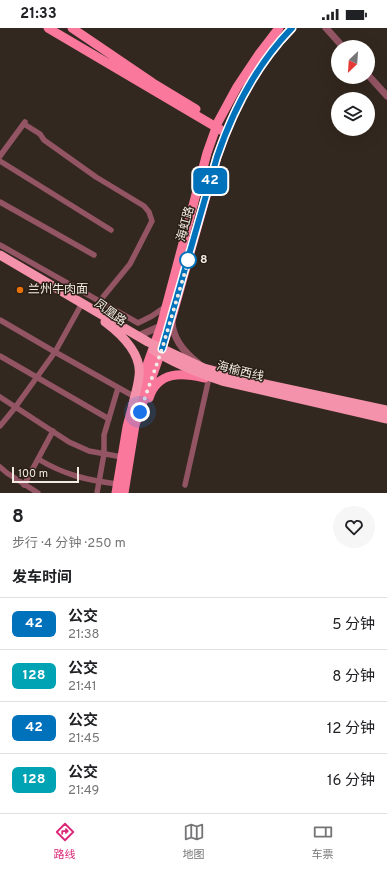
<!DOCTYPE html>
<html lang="zh">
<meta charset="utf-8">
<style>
body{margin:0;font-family:Overpass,"Noto Sans SC",sans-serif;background:#f6f6f6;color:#202124;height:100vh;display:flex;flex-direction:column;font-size:15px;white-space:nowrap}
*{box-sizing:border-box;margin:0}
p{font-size:13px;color:#757577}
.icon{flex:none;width:22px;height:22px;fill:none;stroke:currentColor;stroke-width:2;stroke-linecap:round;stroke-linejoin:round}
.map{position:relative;height:465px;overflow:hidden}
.panel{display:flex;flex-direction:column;background:#fff;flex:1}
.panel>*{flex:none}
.badge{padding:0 8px;border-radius:6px;font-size:14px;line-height:26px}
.needle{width:26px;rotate:205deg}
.controls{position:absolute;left:331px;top:12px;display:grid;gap:8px}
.controls a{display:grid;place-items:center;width:44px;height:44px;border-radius:50%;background:#fff;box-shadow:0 4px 16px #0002;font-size:20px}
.scale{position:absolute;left:12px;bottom:10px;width:67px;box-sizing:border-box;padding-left:4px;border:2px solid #f2ebe4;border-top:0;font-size:11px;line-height:14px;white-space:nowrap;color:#f2ebe4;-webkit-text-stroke:3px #291f15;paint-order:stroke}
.you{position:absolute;width:20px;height:20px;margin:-10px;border:3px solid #fff;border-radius:50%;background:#1a73e8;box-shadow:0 0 0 6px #1a73e833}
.map>.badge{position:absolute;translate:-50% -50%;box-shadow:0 0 0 2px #fff}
h2{padding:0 12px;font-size:15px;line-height:36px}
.round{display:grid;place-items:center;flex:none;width:42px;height:42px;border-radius:21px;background:#f6f6f6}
.head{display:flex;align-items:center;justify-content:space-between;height:68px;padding:0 12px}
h1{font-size:19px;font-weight:700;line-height:30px}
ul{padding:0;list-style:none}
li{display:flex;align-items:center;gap:12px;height:52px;padding:0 12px;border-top:1px solid #e0e0e0}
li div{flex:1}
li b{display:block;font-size:15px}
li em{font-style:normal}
li .badge{min-width:44px;font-weight:700;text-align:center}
.status{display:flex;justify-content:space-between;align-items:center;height:28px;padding:0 20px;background:#fff;direction:ltr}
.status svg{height:11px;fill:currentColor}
.tabs{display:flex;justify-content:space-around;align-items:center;height:56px;border-top:1px solid #e0e0e0;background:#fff;font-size:11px;color:#757577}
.tabs a{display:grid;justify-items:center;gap:2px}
.tabs .current{color:#db2777}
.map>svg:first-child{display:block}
</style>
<div class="status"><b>21:33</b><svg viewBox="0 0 49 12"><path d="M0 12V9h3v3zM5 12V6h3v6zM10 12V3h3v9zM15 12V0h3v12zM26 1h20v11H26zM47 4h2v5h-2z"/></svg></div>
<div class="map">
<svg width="387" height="465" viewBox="0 0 387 465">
<rect width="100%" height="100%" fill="#33281f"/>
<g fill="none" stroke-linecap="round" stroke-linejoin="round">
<path stroke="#935463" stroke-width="5.5" d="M 24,96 L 40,106 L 44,112 L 96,149 L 144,178 L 149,184 L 152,193 L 130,236 L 103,269 L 96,283
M 0,128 L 25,94
M 0,133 L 111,202
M 0,174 L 94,227
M 0,217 L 138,295 L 152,288 L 165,279
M 0,292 L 55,324 L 135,369
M 0,328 L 109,391
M 0,369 L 69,414 L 89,423 L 122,429
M 0,398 L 14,381 L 55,324 L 80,279
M 38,431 C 65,447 86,452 117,456
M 0,439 L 7,445 L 38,465
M 24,457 L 53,403
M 185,457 L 209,350
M 97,465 L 104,426 L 104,407 L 118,360"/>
<path stroke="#935463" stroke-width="7" d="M 326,0 L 343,19
M 368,47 L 387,68
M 172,294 C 173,311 185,325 198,335
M 138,308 L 161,298"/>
<path stroke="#fa789b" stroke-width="9" d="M 48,0 L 221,102
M 72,0 L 153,55 L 196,81
M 149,370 C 158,342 183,345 205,350
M 116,465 L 127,399 L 133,376 L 161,298 L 207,125 L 218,94 L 237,59 L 259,26 L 279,0
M 124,465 L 135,397 L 162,321 L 172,289 L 217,129 C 233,82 257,35 292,0"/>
<path stroke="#f492ab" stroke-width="9" d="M 0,227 L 148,314 L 204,340 L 260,355 L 387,382
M 105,294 C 121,306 142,326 139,348 C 138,358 135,367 133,376
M 153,322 C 175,336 198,345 222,353 L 387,391"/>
</g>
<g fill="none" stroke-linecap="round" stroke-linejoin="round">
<g stroke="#fff" stroke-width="9">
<path id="line" d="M 162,321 L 217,129 C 233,82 257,36 292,0"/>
</g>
<use href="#line" stroke="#0072bc" stroke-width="6"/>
<path stroke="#f2ebe4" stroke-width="4" stroke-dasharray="0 7.2" d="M 140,384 L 162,321 L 190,227 L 188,232"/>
</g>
<circle fill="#fff" stroke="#0072bc" stroke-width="2" cx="188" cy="232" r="8"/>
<circle fill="#e8710a" stroke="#291f15" stroke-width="1.5" cx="20" cy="262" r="4"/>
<g text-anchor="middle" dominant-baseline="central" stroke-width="3" stroke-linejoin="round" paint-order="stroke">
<g font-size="12" fill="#f2ebe4" stroke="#291f15">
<text transform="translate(186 196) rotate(-75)">海虹路</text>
<text transform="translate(110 285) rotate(36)">凤凰路</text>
<text transform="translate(240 344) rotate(14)">海榆西线</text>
</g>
<g font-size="12" font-weight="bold" fill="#f2ebe4" stroke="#291f15" text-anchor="start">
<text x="200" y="232">8</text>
</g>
<g font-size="12" fill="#f2ebe4" stroke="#291f15" text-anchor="start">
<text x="28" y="262">兰州牛肉面</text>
</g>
</g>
</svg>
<div class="controls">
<a><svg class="needle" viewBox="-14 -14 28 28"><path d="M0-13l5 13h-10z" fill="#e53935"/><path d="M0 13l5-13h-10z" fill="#757577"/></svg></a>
<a><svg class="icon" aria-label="layers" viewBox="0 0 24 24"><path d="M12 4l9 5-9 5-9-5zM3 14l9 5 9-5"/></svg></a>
</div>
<div class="scale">100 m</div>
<div class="you" style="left:140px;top:384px"></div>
<b class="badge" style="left:210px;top:153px;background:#0072bc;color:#fff">42</b>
</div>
<section class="panel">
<div class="head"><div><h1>8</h1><p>步行 · 4 分钟 · 250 m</p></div><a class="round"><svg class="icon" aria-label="heart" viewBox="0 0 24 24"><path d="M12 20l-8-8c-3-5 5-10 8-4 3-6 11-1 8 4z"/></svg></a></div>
<h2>发车时间</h2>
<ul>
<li><span class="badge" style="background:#0072bc;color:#fff">42</span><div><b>公交</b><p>21:38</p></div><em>5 分钟</em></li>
<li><span class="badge" style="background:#00a3b4;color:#fff">128</span><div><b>公交</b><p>21:41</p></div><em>8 分钟</em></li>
<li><span class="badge" style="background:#0072bc;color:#fff">42</span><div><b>公交</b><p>21:45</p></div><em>12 分钟</em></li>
<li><span class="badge" style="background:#00a3b4;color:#fff">128</span><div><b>公交</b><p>21:49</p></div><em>16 分钟</em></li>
</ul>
</section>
<nav class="tabs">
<a class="current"><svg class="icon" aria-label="directions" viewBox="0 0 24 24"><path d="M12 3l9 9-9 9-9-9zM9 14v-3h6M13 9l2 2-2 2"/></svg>路线</a>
<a><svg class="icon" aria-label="map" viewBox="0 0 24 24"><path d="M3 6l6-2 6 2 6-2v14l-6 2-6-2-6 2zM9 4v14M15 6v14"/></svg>地图</a>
<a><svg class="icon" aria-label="tickets" viewBox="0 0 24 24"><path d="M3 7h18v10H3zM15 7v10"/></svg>车票</a>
</nav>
